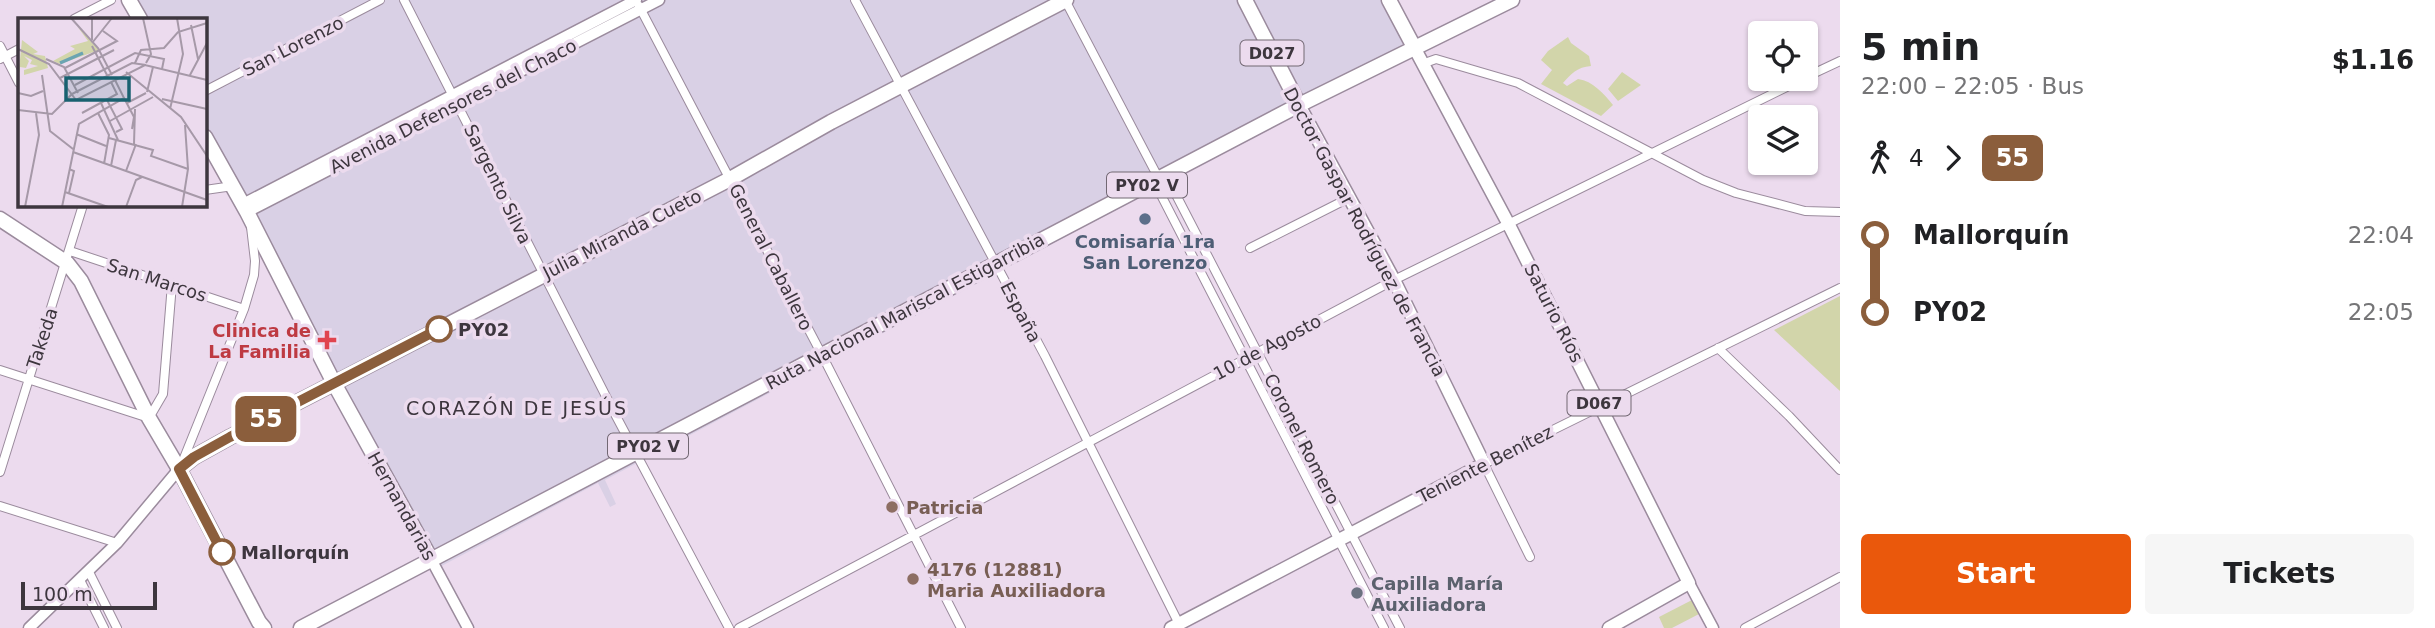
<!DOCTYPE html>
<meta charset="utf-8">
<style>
body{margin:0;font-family:"DejaVu Sans",sans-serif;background:#f6f6f6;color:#202124;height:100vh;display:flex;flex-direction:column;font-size:26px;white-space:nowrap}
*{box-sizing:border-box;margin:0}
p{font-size:23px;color:#757577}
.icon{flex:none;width:38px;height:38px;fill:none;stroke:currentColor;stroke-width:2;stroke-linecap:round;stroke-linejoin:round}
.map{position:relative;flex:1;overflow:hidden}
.side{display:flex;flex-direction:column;background:#fff;width:595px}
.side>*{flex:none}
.badge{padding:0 14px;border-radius:10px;font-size:24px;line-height:46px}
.controls{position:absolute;left:1748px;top:21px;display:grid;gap:14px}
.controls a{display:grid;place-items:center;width:70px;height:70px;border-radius:7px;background:#fff;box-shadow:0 2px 5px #0004;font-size:35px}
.scale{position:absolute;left:21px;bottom:18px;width:136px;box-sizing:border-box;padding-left:7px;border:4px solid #3d363e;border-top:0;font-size:19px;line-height:24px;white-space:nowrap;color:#3d363e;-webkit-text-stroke:5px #ecdbee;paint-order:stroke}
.map>.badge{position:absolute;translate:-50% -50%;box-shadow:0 0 0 4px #fff}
.legs{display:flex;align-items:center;gap:10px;height:77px;padding:0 21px;font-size:23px}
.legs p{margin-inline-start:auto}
.headline{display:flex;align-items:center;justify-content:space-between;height:119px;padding:0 21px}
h1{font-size:38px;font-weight:800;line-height:52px}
.primary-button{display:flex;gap:14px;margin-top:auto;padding:14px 21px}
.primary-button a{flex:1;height:80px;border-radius:7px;background:#ea580c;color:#fff;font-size:28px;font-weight:800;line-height:80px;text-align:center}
.primary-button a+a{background:#f6f6f6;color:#202124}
ul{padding:0 21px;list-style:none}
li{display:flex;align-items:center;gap:24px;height:77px;font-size:26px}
li i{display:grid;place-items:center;width:10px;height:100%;margin:0 9px;background:currentColor}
li i::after{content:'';width:18px;height:18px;margin:-9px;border:5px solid;border-radius:50%;background:#fff}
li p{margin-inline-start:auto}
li:first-child i{background:linear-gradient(#0000 50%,currentColor 0)}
li:last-child i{background:linear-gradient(currentColor 50%,#0000 0)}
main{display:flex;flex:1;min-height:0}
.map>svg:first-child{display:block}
</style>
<main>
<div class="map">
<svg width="1840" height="628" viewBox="0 0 1840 628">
<rect width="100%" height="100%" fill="#ecdbee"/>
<path fill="#d9d0e5" d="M 124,0 L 1395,0 L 1421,49 L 605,480 L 616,504 L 610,507 L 598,483 L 434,570 L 205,148 L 205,19 L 135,19 Z"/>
<path fill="#d2d5aa" d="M 1568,37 L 1571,43 L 1589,56 L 1591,66 C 1577,67 1571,74 1563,83 L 1567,86 L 1578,79 C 1593,81 1604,94 1613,105 L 1601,116 L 1541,84 L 1552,70 L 1541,60 L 1548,51 Z
M 1622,72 L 1641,85 L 1618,101 L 1608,89 Z
M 1840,296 L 1840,391 L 1774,330 Z
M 1692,600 L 1699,614 L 1672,628 L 1664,628 L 1659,617 Z"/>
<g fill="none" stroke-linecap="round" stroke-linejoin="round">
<g stroke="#9b8b9d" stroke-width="10">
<path id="street" d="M 404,0 L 616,416 L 729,628
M 855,0 L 1045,356 L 1179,624
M 1065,0 L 1159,179 L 1161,195 L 1384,628
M 639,6 L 822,355 L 961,628
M 74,19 L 111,0
M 0,46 L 19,83
M 0,59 L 19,49
M 1422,64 L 1436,59 L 1518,83 L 1703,180 L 1736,193 L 1805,211 L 1840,212
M 1806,77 L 1840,61
M 205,91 L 380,0
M 1159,179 L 1173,189 L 1400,628
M 205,190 L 233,186
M 1250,248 L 1349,198
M 70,251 L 244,309
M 1718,348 L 1789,416 L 1840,470
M 0,370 L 149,418 L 163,394 L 172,284
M 182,463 L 244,309 L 254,275 L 255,261 L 251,227
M 0,472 L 83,205
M 0,506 L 117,543
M 1530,557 L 1484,464 L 1840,288
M 89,572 L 117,628
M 80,580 L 104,628
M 739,628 L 1394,280 L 1803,79
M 1745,628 L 1840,577"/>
</g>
<g stroke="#9b8b9d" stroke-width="13">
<path id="secondary" d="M 243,204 L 636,0
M 247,212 L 659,0
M 432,561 L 468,628
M 1689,583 L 1713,628
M 29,628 L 117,543 L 179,469"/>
</g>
<g stroke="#9b8b9d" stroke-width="15">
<path id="primary" d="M 1415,49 L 1508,223 L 1689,583 L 1609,628
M 1171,628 L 1484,464 L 1394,280 L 1299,105"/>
</g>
<g stroke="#9b8b9d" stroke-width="17">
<path id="highway" d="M 129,0 L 140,19
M 1245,0 L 1299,105
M 1389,0 L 1415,49
M 205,137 L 247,212 L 335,385 L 432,561
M 0,219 L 67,263 L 81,281 L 149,418 L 179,469 L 259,622 L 264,628
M 179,469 L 194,457 L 230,437 L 730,179 L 831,122 L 1066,0
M 301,628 L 1299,105 L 1512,0"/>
</g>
<use href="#street" stroke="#fff" stroke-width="8"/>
<use href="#secondary" stroke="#fff" stroke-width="10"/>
<use href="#primary" stroke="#fff" stroke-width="12"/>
<use href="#highway" stroke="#fff" stroke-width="14"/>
</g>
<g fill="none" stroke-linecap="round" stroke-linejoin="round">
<g stroke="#fff" stroke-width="16">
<path id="line-1" d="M 222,552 L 179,469 L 194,457 L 230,437 L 439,329"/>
</g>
<use href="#line-1" stroke="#8b5e3c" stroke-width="10"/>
</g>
<circle fill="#5c6f8a" stroke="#ecdbee" stroke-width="2.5" cx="1145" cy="219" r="7"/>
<g fill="#fff" stroke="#8b5e3c" stroke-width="3.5">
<circle cx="439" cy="329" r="12"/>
<circle cx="222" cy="552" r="12"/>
</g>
<path fill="#e0444e" stroke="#ecdbee" stroke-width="2.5" d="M323.5 329.5h7v7h7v7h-7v7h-7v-7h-7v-7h7z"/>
<g fill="#8d6e63" stroke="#ecdbee" stroke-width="2.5">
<circle cx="892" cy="507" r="7"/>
<circle cx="913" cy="579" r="7"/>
</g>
<circle fill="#6b7280" stroke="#ecdbee" stroke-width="2.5" cx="1357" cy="593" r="7"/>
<g text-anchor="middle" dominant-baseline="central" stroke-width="7" stroke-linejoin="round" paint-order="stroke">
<g fill="#ecdbee" stroke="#726873" stroke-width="2">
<rect x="1240.5" y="40.5" width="63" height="25" rx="5"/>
<rect x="1107" y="172.5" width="80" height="25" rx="5"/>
<rect x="1567.5" y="390.5" width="63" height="25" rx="5"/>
<rect x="608" y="433.5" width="80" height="25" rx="5"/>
</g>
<g font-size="16" font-weight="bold" fill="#3d363e">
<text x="1272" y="53">D027</text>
<text x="1147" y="185">PY02 V</text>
<text x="1599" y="403">D067</text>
<text x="648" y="446">PY02 V</text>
</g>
<g font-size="18" fill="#3d363e" stroke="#ecdbee">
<text transform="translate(293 46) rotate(-27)">San Lorenzo</text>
<text transform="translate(453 106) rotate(-27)">Avenida Defensores del Chaco</text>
<text transform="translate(498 184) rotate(64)">Sargento Silva</text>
<text transform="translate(1365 232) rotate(62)">Doctor Gaspar Rodríguez de Francia</text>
<text transform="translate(622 234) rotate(-27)">Julia Miranda Cueto</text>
<text transform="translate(771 257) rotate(63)">General Caballero</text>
<text transform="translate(157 280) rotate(18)">San Marcos</text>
<text transform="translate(905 311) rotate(-28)">Ruta Nacional Mariscal Estigarribia</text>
<text transform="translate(1021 312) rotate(62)">España</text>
<text transform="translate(1554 313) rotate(63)">Saturio Ríos</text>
<text transform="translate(42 338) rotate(-72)">Takeda</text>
<text transform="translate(1267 347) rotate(-28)">10 de Agosto</text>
<text transform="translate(1302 439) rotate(63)">Coronel Romero</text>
<text transform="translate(1485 464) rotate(-27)">Teniente Benítez</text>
<text transform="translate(402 506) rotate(61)">Hernandarias</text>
</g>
<g font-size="18" font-weight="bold" fill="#4e5e75" stroke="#ecdbee">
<text x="1145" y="241">Comisaría 1ra<tspan x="1145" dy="21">San Lorenzo</tspan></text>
</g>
<g font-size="18" font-weight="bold" fill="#3d363e" stroke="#ecdbee" text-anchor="start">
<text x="458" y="329">PY02</text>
<text x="241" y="552">Mallorquín</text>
</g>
<g font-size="18" font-weight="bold" fill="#be3a42" stroke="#ecdbee" text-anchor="end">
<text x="311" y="330">Clinica de<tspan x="311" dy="21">La Familia</tspan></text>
</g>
<g font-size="18" font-weight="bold" fill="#785e54" stroke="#ecdbee" text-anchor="start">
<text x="906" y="507">Patricia</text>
<text x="927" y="569">4176 (12881)<tspan x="927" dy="21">Maria Auxiliadora</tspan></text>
</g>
<g font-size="18" font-weight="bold" fill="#5b616d" stroke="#ecdbee" text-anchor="start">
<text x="1371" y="583">Capilla María<tspan x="1371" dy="21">Auxiliadora</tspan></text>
</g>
<g font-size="19" letter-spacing="2" fill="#3d363e" stroke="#ecdbee">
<text x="517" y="408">CORAZÓN DE JESÚS</text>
</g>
</g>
<g transform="translate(18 18)">
<rect width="189" height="189" fill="#ecdbee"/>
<path d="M 59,8 L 81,32 L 42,46 L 35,43 L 57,31 L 52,28 L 70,23 ZM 4,22 L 20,34 L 15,36 L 27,38 L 30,50 L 6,57 L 6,52 L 20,48 L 12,46 L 14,42 L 6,38 L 11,43 L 8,50 L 2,49 L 0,61 Z" fill="#d2d5aa"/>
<path fill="none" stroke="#6ba4b2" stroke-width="3.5" d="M 42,45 L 65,35"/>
<path fill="none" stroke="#a699a8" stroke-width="2" d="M 53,0 L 80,30 L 94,57M 74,0 L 74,22M 125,0 L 133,36 L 128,45M 173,7 L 180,41M 74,25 L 94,0M 74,28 L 90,59M 0,31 L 31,46 L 58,82 L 127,47 L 189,62M 28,41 L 46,49 L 60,75M 117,45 L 123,32 L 146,30 L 160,14 L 189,5M 47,50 L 99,23 L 85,13M 108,54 L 163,99 L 189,138M 24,57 L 32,113 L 55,131M 172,57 L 189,25M 42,60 L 96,32M 57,67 L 117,35 L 146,41 L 144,51M 129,74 L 135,49M 0,75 L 13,78 L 25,73M 54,76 L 114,45 L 128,47M 106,80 L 116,99 L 114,111M 144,81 L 189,91M 89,82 L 104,111 L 98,114M 83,85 L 100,122M 109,85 L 128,75M 152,91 L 165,36 L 159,0M 0,92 L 34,96 L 54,76M 64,95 L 99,76 L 93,64M 80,95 L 91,117 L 86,146M 92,103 L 135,79M 58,116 L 88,128M 91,120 L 135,132 L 133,138 L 170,151M 116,126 L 117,91M 55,134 L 189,182M 93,148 L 98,122M 51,151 L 56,153 L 51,175M 108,153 L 118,126M 47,174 L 90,189M 7,189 L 21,117 L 18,95M 44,189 L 61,106 L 106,80 L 97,62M 108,189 L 118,162 L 124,159M 164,189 L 170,151 L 167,107"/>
<path fill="#196170" fill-opacity="0.15" stroke="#196170" stroke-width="3.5" d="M 48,60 L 111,60 L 111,82 L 48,82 Z"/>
<rect width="189" height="189" fill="none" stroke="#3d363e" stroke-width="3.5"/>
</g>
</svg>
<div class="controls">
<a><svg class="icon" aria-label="locate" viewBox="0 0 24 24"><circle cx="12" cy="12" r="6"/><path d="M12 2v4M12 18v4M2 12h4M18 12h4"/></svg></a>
<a><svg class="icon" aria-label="layers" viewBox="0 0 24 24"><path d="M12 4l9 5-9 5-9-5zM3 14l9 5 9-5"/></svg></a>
</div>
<div class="scale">100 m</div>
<b class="badge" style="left:266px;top:419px;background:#8b5e3c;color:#fff">55</b>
</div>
<section class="side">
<div class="headline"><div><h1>5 min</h1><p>22:00 – 22:05 · Bus</p></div><b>$1.16</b></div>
<div class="legs"><svg class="icon" aria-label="walk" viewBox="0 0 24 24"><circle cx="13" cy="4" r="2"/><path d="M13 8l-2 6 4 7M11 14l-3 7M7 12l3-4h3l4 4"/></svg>4<svg class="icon" aria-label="forward" viewBox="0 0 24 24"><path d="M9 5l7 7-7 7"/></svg><b class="badge" style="background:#8b5e3c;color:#fff">55</b></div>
<ul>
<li><i style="color:#8b5e3c"></i><b>Mallorquín</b><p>22:04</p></li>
<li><i style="color:#8b5e3c"></i><b>PY02</b><p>22:05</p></li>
</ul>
<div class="primary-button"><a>Start</a><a>Tickets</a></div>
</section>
</main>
